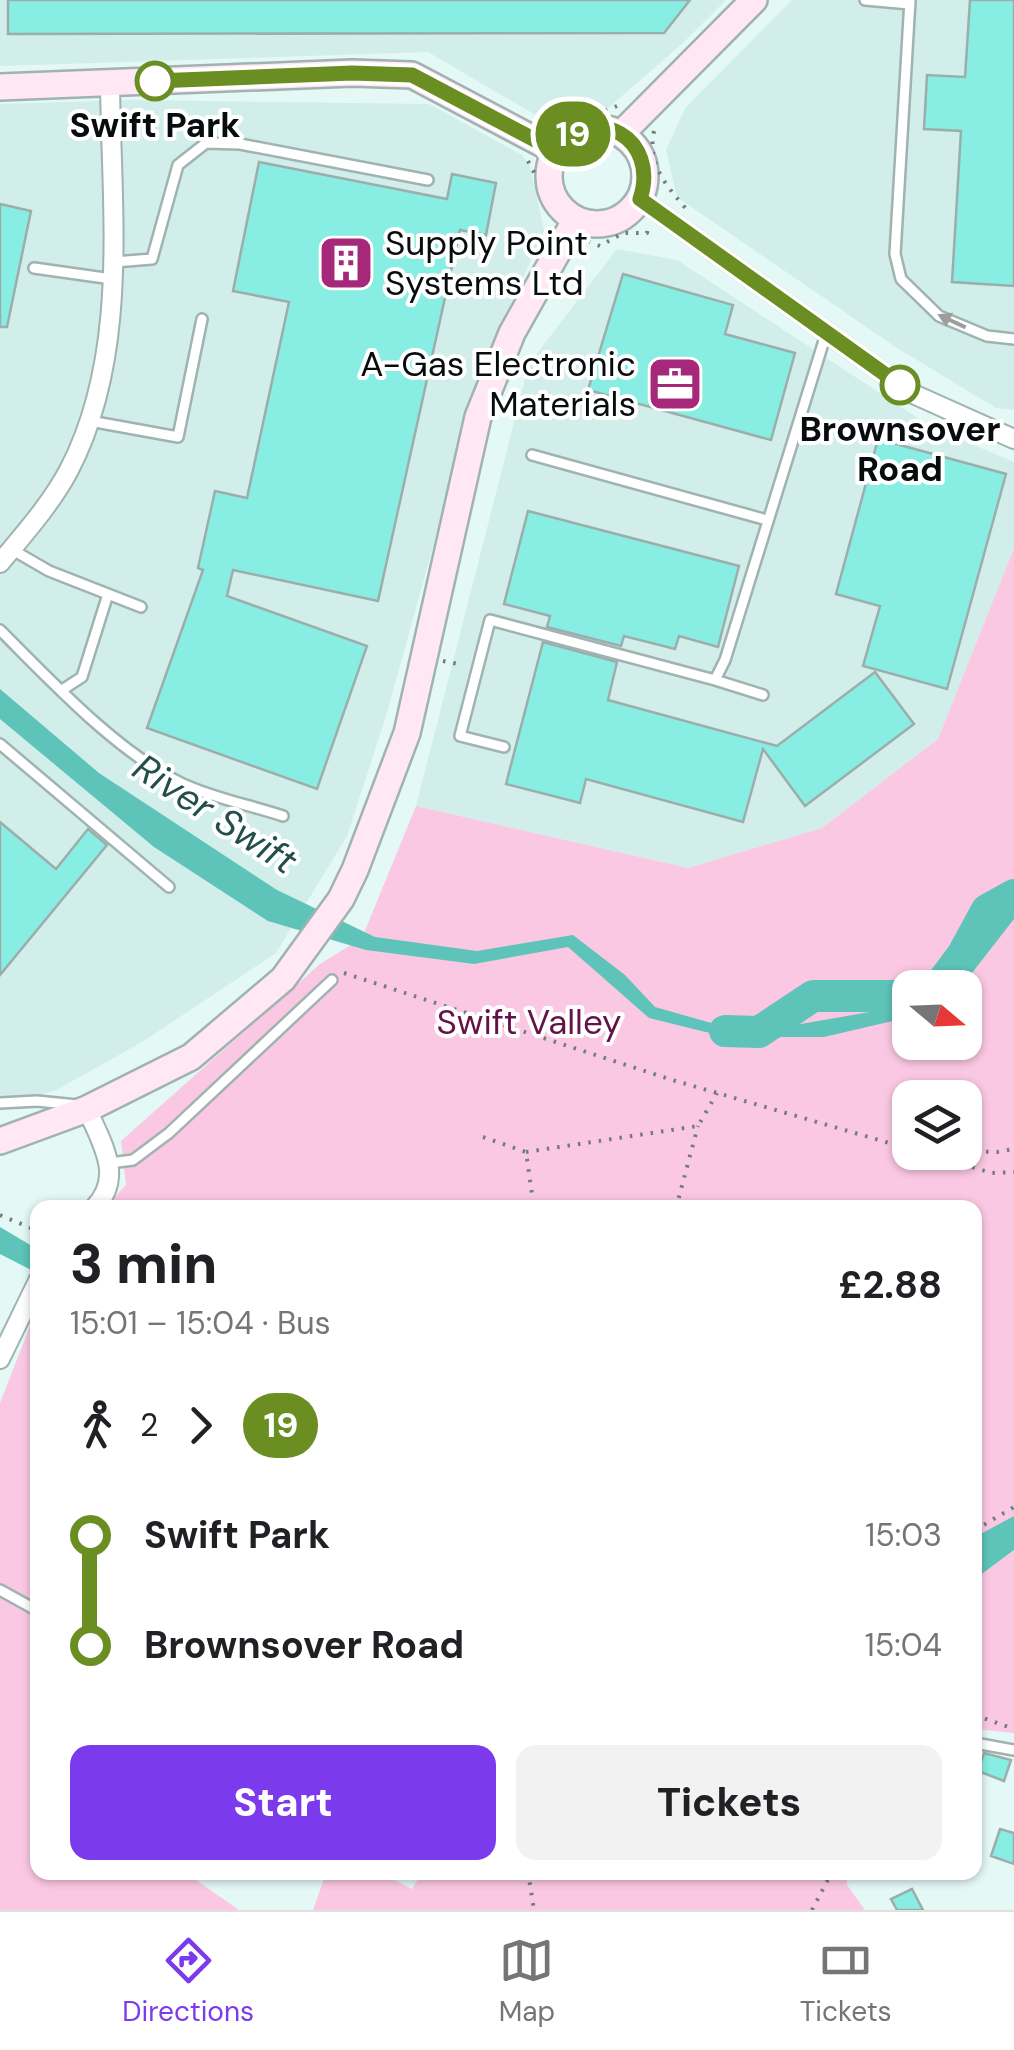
<!DOCTYPE html>
<meta charset="utf-8">
<style>
body{margin:0;font-family:"DM Sans",sans-serif;background:#f2f2f2;color:#202124;height:100vh;display:flex;flex-direction:column;font-size:38px;white-space:nowrap}
*{box-sizing:border-box;margin:0}
p{font-size:32px;color:#757577}
.icon{flex:none;width:55px;height:55px;fill:none;stroke:currentColor;stroke-width:2;stroke-linecap:round;stroke-linejoin:round}
.map{position:relative;flex:1;overflow:hidden}
.drawer{position:absolute;left:30px;top:1200px;width:952px;height:680px;display:flex;flex-direction:column;background:#fff;border-radius:20px;box-shadow:0 2px 8px #0004}
.drawer>*{flex:none}
.badge{padding:0 20px;border-radius:32px;font-size:35px;line-height:65px}
.needle{width:65px;rotate:109deg}
.tools{position:absolute;left:892px;top:970px;display:grid;gap:20px}
.tools a{display:grid;place-items:center;width:90px;height:90px;border-radius:20px;background:#fff;box-shadow:0 2px 8px #0004;font-size:50px}
.map>.badge{position:absolute;translate:-50% -50%;box-shadow:0 0 0 5px #fff}
.legs{display:flex;align-items:center;gap:15px;height:110px;padding:0 40px;font-size:32px}
.legs p{margin-inline-start:auto}
.overview{display:flex;align-items:center;justify-content:space-between;height:170px;padding:0 40px}
h1{font-size:55px;font-weight:800;line-height:75px}
.action{display:flex;gap:20px;margin-top:auto;padding:20px 40px}
.action a{flex:1;height:115px;border-radius:20px;background:#7c3aed;color:#fff;font-size:40px;font-weight:800;line-height:115px;text-align:center}
.action a+a{background:#f2f2f2;color:#202124}
ul{padding:0 40px;list-style:none}
li{display:flex;align-items:center;gap:35px;height:110px;font-size:38px}
li i{display:grid;place-items:center;width:15px;height:100%;margin:0 12px;background:currentColor}
li i::after{content:'';width:25px;height:25px;margin:-12px;border:8px solid;border-radius:50%;background:#fff}
li p{margin-inline-start:auto}
li:first-child i{background:linear-gradient(#0000 50%,currentColor 0)}
li:last-child i{background:linear-gradient(currentColor 50%,#0000 0)}
.dock{display:flex;justify-content:space-around;align-items:center;height:140px;border-top:2px solid #e0e0e0;background:#fff;font-size:28px;color:#757577}
.dock a{display:grid;justify-items:center;gap:5px}
.dock .current{color:#7c3aed}
.map>svg:first-child{display:block}
</style>
<div class="map">
<svg width="1014" height="1910" viewBox="0 0 1014 1910">
<rect width="100%" height="100%" fill="#e4f8f5"/>
<path fill="#d1eeea" d="M 0,0 L 726,0 L 683,43 L 608,108 L 553,125 L 428,52 L 0,66 Z
M 792,0 L 1014,0 L 1014,410 L 996,408 L 894,346 L 677,197 L 666,150 L 686,107 Z
M 131,100 L 429,104 L 522,155 L 530,165 L 544,231 L 482,370 L 386,716 L 347,836 L 276,953 L 142,1042 L 58,1089 L 0,1111 L 0,104 Z
M 617,249 L 677,260 L 933,428 L 1014,462 L 1014,548 L 938,739 L 822,828 L 688,868 L 416,806 L 529,364 Z"/>
<path fill="#fbc8e3" fill-rule="evenodd" d="M 1014,548 L 1014,1531 L 975,1557 L 975,1208 L 104,1208 L 126,1185 L 121,1141 L 320,964 L 362,938 L 416,806 L 688,868 L 822,828 L 938,739 ZM 910,988 L 965,988 L 965,1042 L 910,1042 ZM 910,1098 L 965,1098 L 965,1152 L 910,1152 Z
M 37,1308 L 38,1872 L 186,1873 L 239,1910 L 0,1910 L 0,1403 Z
M 1014,1550 L 1014,1733 L 975,1729 L 975,1579 Z
M 326,1873 L 381,1873 L 412,1889 L 422,1872 L 847,1873 L 847,1885 L 865,1910 L 313,1910 Z"/>
<path fill="#5ec4b9" d="M 0,689 L 99,773 L 277,890 L 375,937 L 477,951 L 573,935 L 625,975 L 655,1007 L 715,1024 L 772,1029 L 910,1005 L 910,1017 L 824,1037 L 726,1037 L 649,1018 L 568,947 L 474,964 L 366,950 L 268,921 L 154,847 L 0,719 Z
M 1014,902 L 1014,919 L 961,987 L 943,987 L 998,912 Z
M 0,1227 L 37,1249 L 37,1273 L 0,1254 Z
M 1014,1516 L 1014,1550 L 975,1579 L 975,1537 Z"/>
<g fill="none" stroke-linecap="round" stroke-linejoin="round">
<path stroke="#5ec4b9" stroke-width="32" d="M 938,988 L 963,954 L 987,910 L 1014,895
M 725,1031 L 759,1032 L 813,996 L 910,996"/>
</g>
<path fill="#88ede2" stroke="#9caeac" stroke-width="2.5" d="M 8,0 L 690,0 L 664,33 L 8,34 Z
M 970,0 L 1014,0 L 1014,286 L 952,282 L 961,131 L 924,129 L 927,75 L 965,77 Z
M 259,162 L 447,199 L 452,174 L 496,183 L 486,235 L 460,230 L 378,601 L 233,570 L 227,596 L 367,646 L 317,789 L 147,728 L 203,570 L 198,568 L 215,491 L 247,498 L 289,302 L 233,291 Z
M 0,204 L 31,211 L 7,327 L 0,327 Z
M 623,274 L 733,305 L 725,334 L 795,353 L 771,440 L 588,390 Z
M 878,439 L 1006,474 L 947,689 L 863,666 L 880,606 L 836,594 Z
M 528,511 L 739,566 L 718,647 L 679,636 L 675,649 L 624,636 L 621,646 L 547,627 L 550,616 L 504,604 Z
M 543,642 L 617,662 L 608,700 L 777,746 L 875,672 L 914,724 L 805,806 L 763,749 L 743,822 L 586,779 L 580,803 L 506,784 Z
M 0,822 L 56,869 L 88,829 L 107,845 L 0,975 Z
M 984,1753 L 1011,1760 L 1004,1781 L 978,1771 Z
M 1000,1829 L 1014,1833 L 1014,1864 L 991,1856 Z
M 912,1889 L 923,1910 L 897,1910 L 891,1899 Z"/>
<g fill="none" stroke-linecap="round" stroke-linejoin="round">
<g stroke="#a0b3b0" stroke-width="14">
<path id="lane" d="M 865,0 L 910,4
M 910,0 L 895,254 L 901,279 L 939,316 L 987,336 L 1014,339
M 114,262 L 152,259 L 178,165 L 206,143 L 240,144 L 428,180
M 34,268 L 112,279
M 90,421 L 178,437 L 202,319
M 532,455 L 767,520
M 11,549 L 49,571 L 141,607
M 0,630 C 51,681 117,752 181,783 C 212,798 250,805 283,816
M 715,680 L 763,695
M 62,690 L 82,677 L 108,594
M 0,744 L 169,887
M 504,747 L 460,736 L 490,620 L 715,680 L 725,660 L 826,334
M 0,1103 L 37,1101 L 77,1105
M 110,1163 L 133,1160 L 169,1133 L 332,980
M 0,1590 L 38,1611
M 975,1743 L 1014,1750"/>
</g>
<g stroke="#a0b3b0" stroke-width="22">
<path id="street" d="M 640,199 L 911,393 L 1014,439
M 0,563 C 24,534 51,504 69,470 C 130,353 111,209 110,82
M 87,1109 C 101,1142 125,1177 94,1208
M 0,1359 L 38,1281"/>
</g>
<g stroke="#a0b3b0" stroke-width="30">
<path id="secondary" d="M 0,87 L 352,73 L 412,75 L 556,151
M549 176a48 48 0 1 1 96 0a48 48 0 1 1-96 0Z
M 621,134 L 754,0
M 0,1141 L 87,1109 L 191,1057 L 283,979 L 341,899 L 355,870 L 407,733 L 478,417 L 512,333 L 576,219"/>
</g>
<path stroke="#717d7c" stroke-width="4" stroke-dasharray="2.5 8" stroke-linecap="butt" d="M 555,125 L 574,123 L 617,106
M 654,131 C 647,165 666,185 687,210
M 528,161 L 550,202 L 552,216
M 588,241 L 600,246 L 623,233 L 647,233 L 648,226
M 443,661 L 463,665
M 344,973 L 669,1079 L 910,1149
M 483,1137 L 526,1152 L 534,1208
M 965,1151 L 997,1152 L 1014,1149
M 526,1152 L 698,1126 L 717,1093
M 922,1152 L 992,1173 L 1014,1172
M 676,1208 L 698,1126
M 0,1215 L 38,1231
M 975,1530 L 1014,1507
M 975,1715 L 1014,1729
M 528,1872 L 534,1910
M 812,1910 L 832,1872"/>
<use href="#lane" stroke="#fff" stroke-width="9"/>
<use href="#street" stroke="#fff" stroke-width="18"/>
<use href="#secondary" stroke="#ffe8f4" stroke-width="25"/>
</g>
<defs><path id="oneway-solid" d="M-6-.8H1V-3.2L6.5 0L1 3.2V.8H-6Z" transform="scale(2.5)"/></defs>
<use fill="#9c9e9e" href="#oneway-solid" transform="translate(952 321) rotate(-155)"/>
<g fill="none" stroke-linecap="round" stroke-linejoin="round">
<g stroke="#fff" stroke-width="22">
<path id="line-1" d="M 155,81 L 352,73 L 412,75 L 556,151 C 596,101 660,139 640,199 L 900,385"/>
</g>
<use href="#line-1" stroke="#6b8e23" stroke-width="15"/>
</g>
<defs>
<g id="building-square" transform="scale(2.875)"><rect x="-9" y="-9" width="18" height="18" rx="4" fill="#a6287a" stroke="#fff"/><path d="M-4-6H4V6H1V3H-1V6H-4ZM-2.5-4.3h1.7v1.8h-1.7ZM.8-4.3h1.7v1.8H.8ZM-2.5-1h1.7V.8h-1.7ZM.8-1h1.7V.8H.8Z" fill="#fff"/></g>
<g id="office-square" transform="scale(2.875)"><rect x="-9" y="-9" width="18" height="18" rx="4" fill="#a6287a" stroke="#fff"/><path d="M-6-3h4V-5.5h4V-3h4V5H-6ZM-1-4.5V-3h2v-1.5ZM-6 0V1H6V0Z" fill="#fff"/></g>
</defs>
<g fill-rule="evenodd">
<use href="#building-square" x="346" y="263"/>
<use href="#office-square" x="675" y="384"/>
</g>
<g fill="#fff" stroke="#6b8e23" stroke-width="5">
<circle cx="155" cy="81" r="18"/>
<circle cx="900" cy="385" r="18"/>
</g>
<g text-anchor="middle" dominant-baseline="central" stroke-width="8" stroke-linejoin="round" paint-order="stroke">
<g font-size="35" font-weight="bold" fill="#070d0c" stroke="#fff">
<text x="155" y="125">Swift Park</text>
<text x="900" y="429">Brownsover<tspan x="900" dy="40">Road</tspan></text>
</g>
<g font-size="35" fill="#070d0c" stroke="#fff" text-anchor="start">
<text x="385" y="243">Supply Point<tspan x="385" dy="40">Systems Ltd</tspan></text>
<text x="636" y="364" text-anchor="end">A-Gas Electronic<tspan x="636" dy="40">Materials</tspan></text>
</g>
<g font-size="35" fill="#641348" stroke="#fff">
<text x="529" y="1022">Swift Valley</text>
</g>
<g font-size="38" font-style="italic" fill="#224f4b" stroke="#fff">
<text transform="translate(215 814) rotate(33)">River Swift</text>
</g>
</g>
</svg>
<div class="tools">
<a><svg class="needle" viewBox="-14 -14 28 28"><path d="M0-13l5 13h-10z" fill="#e53935"/><path d="M0 13l5-13h-10z" fill="#757577"/></svg></a>
<a><svg class="icon" aria-label="layers" viewBox="0 0 24 24"><path d="M12 4l9 5-9 5-9-5zM3 14l9 5 9-5"/></svg></a>
</div>
<b class="badge" style="left:573px;top:134px;background:#6b8e23;color:#fff">19</b>
<section class="drawer">
<div class="overview"><div><h1>3 min</h1><p>15:01 – 15:04 · Bus</p></div><b>£2.88</b></div>
<div class="legs"><svg class="icon" aria-label="walk" viewBox="0 0 24 24"><circle cx="13" cy="4" r="2"/><path d="M13 8l-2 6 4 7M11 14l-3 7M7 12l3-4h3l4 4"/></svg>2<svg class="icon" aria-label="forward" viewBox="0 0 24 24"><path d="M9 5l7 7-7 7"/></svg><b class="badge" style="background:#6b8e23;color:#fff">19</b></div>
<ul>
<li><i style="color:#6b8e23"></i><b>Swift Park</b><p>15:03</p></li>
<li><i style="color:#6b8e23"></i><b>Brownsover Road</b><p>15:04</p></li>
</ul>
<div class="action"><a>Start</a><a>Tickets</a></div>
</section>
</div>
<nav class="dock">
<a class="current"><svg class="icon" aria-label="directions" viewBox="0 0 24 24"><path d="M12 3l9 9-9 9-9-9zM9 14v-3h6M13 9l2 2-2 2"/></svg>Directions</a>
<a><svg class="icon" aria-label="map" viewBox="0 0 24 24"><path d="M3 6l6-2 6 2 6-2v14l-6 2-6-2-6 2zM9 4v14M15 6v14"/></svg>Map</a>
<a><svg class="icon" aria-label="tickets" viewBox="0 0 24 24"><path d="M3 7h18v10H3zM15 7v10"/></svg>Tickets</a>
</nav>
